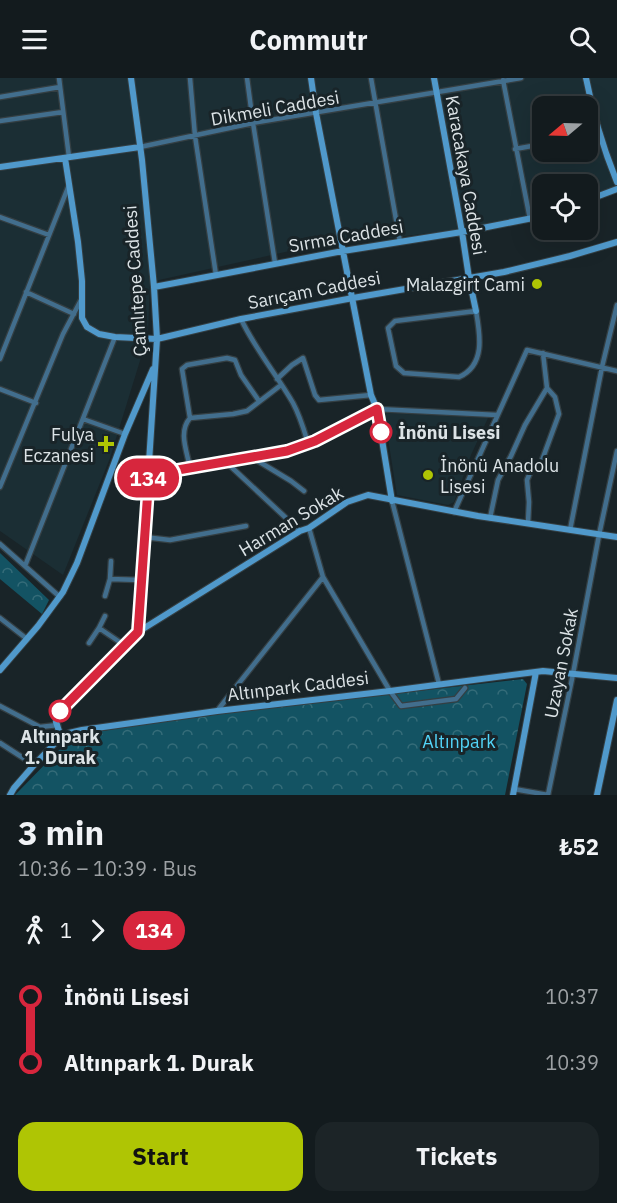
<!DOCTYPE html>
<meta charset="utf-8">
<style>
body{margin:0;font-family:"IBM Plex Sans",sans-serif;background:#1c2427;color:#f1f3f6;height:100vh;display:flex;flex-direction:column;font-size:22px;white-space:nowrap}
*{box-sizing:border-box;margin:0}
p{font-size:20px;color:#9da1a4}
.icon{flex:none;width:33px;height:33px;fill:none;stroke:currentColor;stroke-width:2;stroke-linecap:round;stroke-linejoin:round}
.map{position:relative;height:717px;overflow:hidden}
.side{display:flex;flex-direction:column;background:#131b1e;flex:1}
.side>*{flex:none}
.badge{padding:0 12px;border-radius:20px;font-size:21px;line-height:39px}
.needle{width:39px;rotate:251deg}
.controls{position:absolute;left:532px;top:18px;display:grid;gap:12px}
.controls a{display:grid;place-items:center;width:66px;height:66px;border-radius:12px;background:#131b1e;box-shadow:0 6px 24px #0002,0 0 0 2px #32393c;font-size:30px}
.map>.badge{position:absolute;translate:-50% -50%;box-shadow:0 0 0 3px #fff}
.legs{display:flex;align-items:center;gap:9px;height:66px;padding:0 18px;font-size:20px}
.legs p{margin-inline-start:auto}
.headline{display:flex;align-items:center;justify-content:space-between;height:102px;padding:0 18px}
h1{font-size:33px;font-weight:800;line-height:45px}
.primary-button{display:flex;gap:12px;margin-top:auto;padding:12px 18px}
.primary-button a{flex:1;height:69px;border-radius:18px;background:#afc504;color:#111;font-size:24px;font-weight:800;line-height:69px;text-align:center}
.primary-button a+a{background:#1c2427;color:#f1f3f6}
ul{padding:0 18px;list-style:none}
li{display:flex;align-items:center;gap:21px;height:66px;font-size:22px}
li i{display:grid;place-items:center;width:9px;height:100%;margin:0 8px;background:currentColor}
li i::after{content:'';width:15px;height:15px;margin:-8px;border:4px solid;border-radius:50%;background:#131b1e}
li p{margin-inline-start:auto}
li:first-child i{background:linear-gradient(#0000 50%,currentColor 0)}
li:last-child i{background:linear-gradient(currentColor 50%,#0000 0)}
header{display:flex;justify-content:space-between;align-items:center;height:78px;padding:0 18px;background:#131b1e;font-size:27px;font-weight:800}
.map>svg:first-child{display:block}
</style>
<header><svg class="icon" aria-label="menu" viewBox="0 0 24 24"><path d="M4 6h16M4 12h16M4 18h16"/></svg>Commutr<svg class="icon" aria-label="search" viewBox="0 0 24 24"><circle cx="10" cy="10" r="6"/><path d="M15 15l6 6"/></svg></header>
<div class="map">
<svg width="617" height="717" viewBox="0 0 617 717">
<defs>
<pattern id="park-crowns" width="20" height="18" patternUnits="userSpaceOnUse" patternTransform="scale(1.5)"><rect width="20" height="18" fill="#135363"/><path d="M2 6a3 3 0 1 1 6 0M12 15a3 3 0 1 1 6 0" fill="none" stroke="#356c79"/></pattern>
</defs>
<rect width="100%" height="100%" fill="#192428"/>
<path fill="#1b2e34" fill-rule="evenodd" d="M 0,0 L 617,0 L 617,114 L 588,124 L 588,106 L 543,106 L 543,140 L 541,141 L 294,172 L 150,204 L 148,254 L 143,273 L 110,380 L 63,497 L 0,453 ZM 543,28 L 588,28 L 588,74 L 543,74 Z
M 384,335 L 488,340 L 471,377 L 454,424 L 448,427 L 397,417 Z"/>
<path fill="url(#park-crowns)" d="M 0,475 L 49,522 L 42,536 L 0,501 Z
M 523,601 L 527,606 L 505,717 L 15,717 L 58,673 L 72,662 L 84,656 L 188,639 Z"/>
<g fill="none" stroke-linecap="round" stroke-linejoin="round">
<g stroke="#343f43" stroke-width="7">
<path id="street" d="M 59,0 L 69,79
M 190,0 L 195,58 L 216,197
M 247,0 L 253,45 L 275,185
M 371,0 L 400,164
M 503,2 L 530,141
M 0,19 L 60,9
M 0,43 L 63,34
M 588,58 L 599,56
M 140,69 L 253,45 L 521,0
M 515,71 L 543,66
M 0,139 L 49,157
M 26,214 L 74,236
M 476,233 C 480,256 486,287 459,299 L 404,295 L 396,288 L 388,250 L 395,243 Z
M 241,241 C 255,271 277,297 293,325 C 300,338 304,352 308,365
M 0,281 L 69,107
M 277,301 L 292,287 L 303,280 L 315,317 L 319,322 L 371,317
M 0,311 L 36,325
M 190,340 L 182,291 L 187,287 L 227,280 L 235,282 L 241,297 L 259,323
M 83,341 L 125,356
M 253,380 L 291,403 L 304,413
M 226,384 L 300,453
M 190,390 C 187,373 178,354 190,340 L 233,336 L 247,333 L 281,307
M 149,397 L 287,373 L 315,363 L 377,331 L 497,337
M 0,409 L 63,256 L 81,222
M 392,423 L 439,606
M 454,434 L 527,272 L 617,293
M 490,440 L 498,402 L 511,378 L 525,347 L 547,310 L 543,275
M 528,445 L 529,424 L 527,402 L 530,395 L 541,385 L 559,336 L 555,319 L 547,310
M 309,450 L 323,499 L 390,613 L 401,628 L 456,621 L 465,610
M 570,452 L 602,289 L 617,227
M 144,459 L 170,462 L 246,448
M 0,466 L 60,519
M 25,488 L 115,259
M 110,501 L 141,502
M 105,518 L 110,501 L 111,483
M 0,540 L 27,561
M 99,550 L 105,538
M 89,565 L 99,550 L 124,567
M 0,628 L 40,649 L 58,647
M 217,633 L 323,499
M 0,665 L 34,687
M 514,711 L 548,717
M 548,717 L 573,596 L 599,457 L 617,373"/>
</g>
<g stroke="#343f43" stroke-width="8">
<path id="secondary" d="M 311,0 L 316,35 L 371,317 L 377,331 L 392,423
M 434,0 L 462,154 L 469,200 L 476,233
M 586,0 C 593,36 603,70 617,104
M 65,80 L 78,164 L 82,203 L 82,240 L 87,249 L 99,256 L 115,259 L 157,261 L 241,241 L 353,220 L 504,194 L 570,178 L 617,164
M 0,89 L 140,69
M 588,122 L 617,111
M 154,209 L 343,173 L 462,154 L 543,138
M 138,554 L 300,453 L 309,450 L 347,424 L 368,417 L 478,438 L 617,459
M 0,592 L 38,548 L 63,514 L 77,485 L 125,356 L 153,291
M 61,659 L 56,644 L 60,633 L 138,554 L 157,261 L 154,209 L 142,82 L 131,0
M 10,717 L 14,710 L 34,687 L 61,659 L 69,655 L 82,652 L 217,633 L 390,613 L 543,593 L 617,600
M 513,717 L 536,594
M 597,717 L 617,622"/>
</g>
<use href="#street" stroke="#426e8d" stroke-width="4.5"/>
<use href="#secondary" stroke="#5099cb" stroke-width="6"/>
</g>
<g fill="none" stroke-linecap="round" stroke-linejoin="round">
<g stroke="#fff" stroke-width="14">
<path id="line-1" d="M 60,633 L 138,554 L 149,397 L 287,373 L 315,363 L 377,331 L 381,354"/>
</g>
<use href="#line-1" stroke="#d7263d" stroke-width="9"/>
</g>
<g fill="#afc504" stroke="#192428" stroke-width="2">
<circle cx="537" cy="206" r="6"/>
<path d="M103 357h6v6h6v6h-6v6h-6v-6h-6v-6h6z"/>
<circle cx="428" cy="397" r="6"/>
</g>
<g fill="#fff" stroke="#d7263d" stroke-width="3">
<circle cx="381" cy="354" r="10"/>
<circle cx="60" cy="633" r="10"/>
</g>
<g text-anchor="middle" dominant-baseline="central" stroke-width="6" stroke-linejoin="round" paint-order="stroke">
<g font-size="18" fill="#dce3e6" stroke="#192428">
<text transform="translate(275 30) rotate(-10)">Dikmeli Caddesi</text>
<text transform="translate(466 97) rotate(80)">Karacakaya Caddesi</text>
<text transform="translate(346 158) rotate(-10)">Sırma Caddesi</text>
<text transform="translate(135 203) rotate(-94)">Çamlıtepe Caddesi</text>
<text transform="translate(314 212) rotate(-11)">Sarıçam Caddesi</text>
<text transform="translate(291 443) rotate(-31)">Harman Sokak</text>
<text transform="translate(561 585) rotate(-79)">Uzayan Sokak</text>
<text transform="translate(298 608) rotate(-7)">Altınpark Caddesi</text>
</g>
<g font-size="18" fill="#dce3e6" stroke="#192428" text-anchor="end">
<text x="525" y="206">Malazgirt Cami</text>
<text x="94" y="356">Fulya<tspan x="94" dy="21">Eczanesi</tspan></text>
<text x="440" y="387" text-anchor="start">İnönü Anadolu<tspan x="440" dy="21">Lisesi</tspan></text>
</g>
<g font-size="18" font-weight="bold" fill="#dce3e6" stroke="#192428" text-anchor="start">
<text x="398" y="354">İnönü Lisesi</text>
<text x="60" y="658" text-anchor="middle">Altınpark<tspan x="60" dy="21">1. Durak</tspan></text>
</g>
<g font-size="18" fill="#52d4f8" stroke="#192428">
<text x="459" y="663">Altınpark</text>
</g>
</g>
</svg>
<div class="controls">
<a><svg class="needle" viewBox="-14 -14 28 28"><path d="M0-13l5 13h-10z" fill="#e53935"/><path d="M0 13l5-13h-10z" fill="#9da1a4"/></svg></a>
<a><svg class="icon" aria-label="locate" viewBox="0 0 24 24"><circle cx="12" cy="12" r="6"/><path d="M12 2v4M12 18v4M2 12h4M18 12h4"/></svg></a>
</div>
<b class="badge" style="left:148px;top:400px;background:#d7263d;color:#fff">134</b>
</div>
<section class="side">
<div class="headline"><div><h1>3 min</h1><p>10:36 – 10:39 · Bus</p></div><b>₺52</b></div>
<div class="legs"><svg class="icon" aria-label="walk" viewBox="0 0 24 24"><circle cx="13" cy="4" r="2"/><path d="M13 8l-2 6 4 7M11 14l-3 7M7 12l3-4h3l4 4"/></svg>1<svg class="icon" aria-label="forward" viewBox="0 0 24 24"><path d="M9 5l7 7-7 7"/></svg><b class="badge" style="background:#d7263d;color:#fff">134</b></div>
<ul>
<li><i style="color:#d7263d"></i><b>İnönü Lisesi</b><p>10:37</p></li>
<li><i style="color:#d7263d"></i><b>Altınpark 1. Durak</b><p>10:39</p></li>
</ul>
<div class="primary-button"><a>Start</a><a>Tickets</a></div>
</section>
